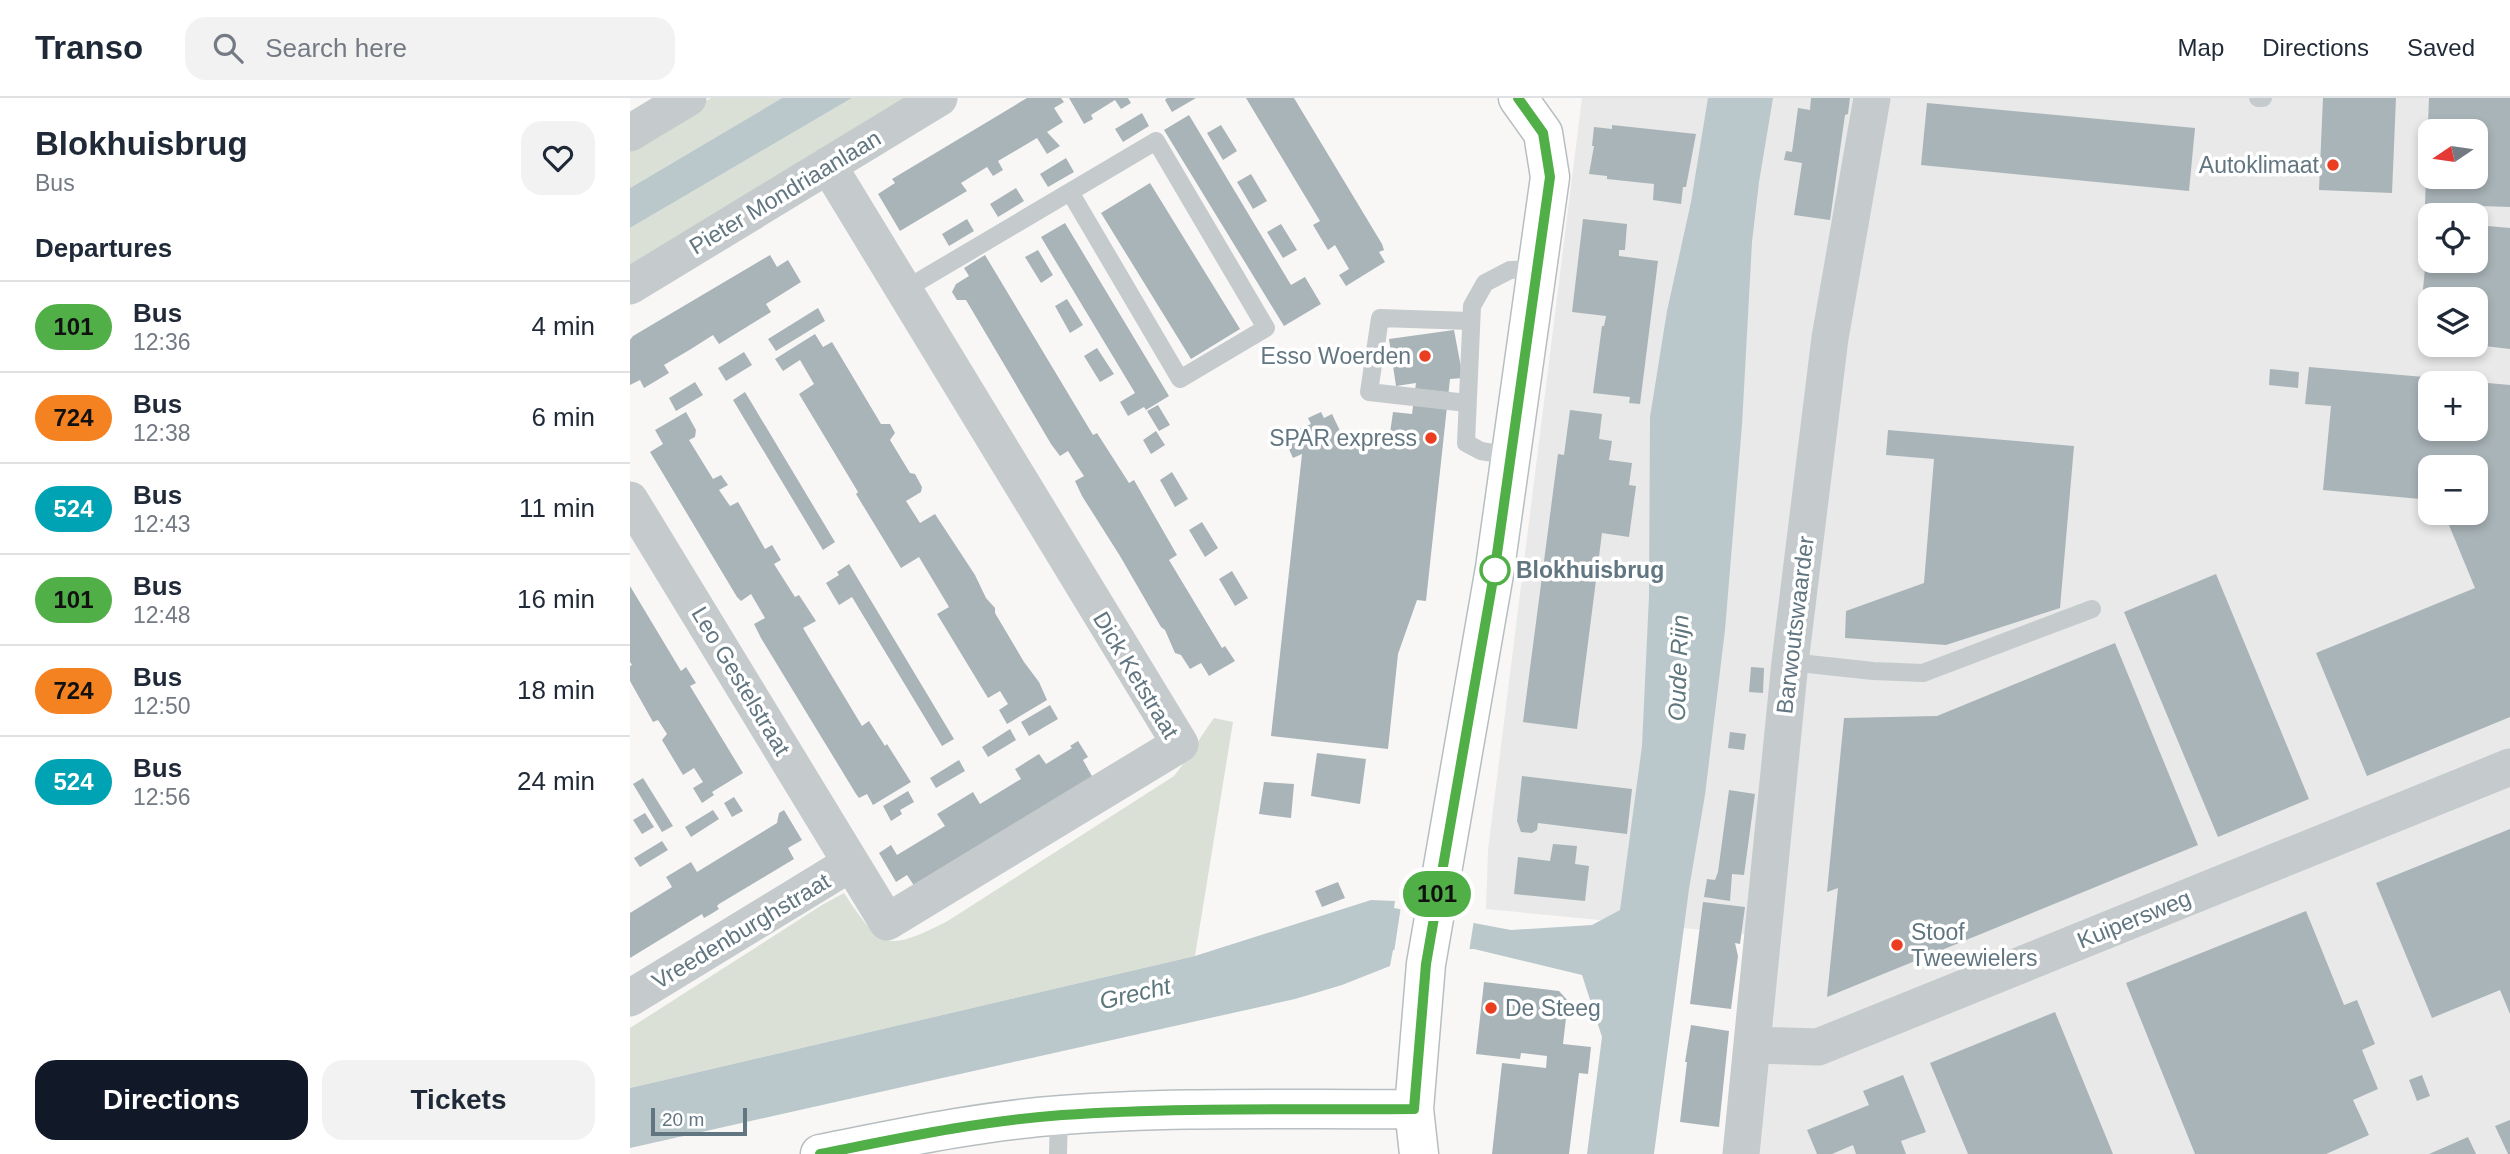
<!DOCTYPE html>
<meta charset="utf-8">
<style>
body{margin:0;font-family:Arial,sans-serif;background:#f2f2f3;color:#1f2937;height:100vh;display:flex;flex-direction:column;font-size:26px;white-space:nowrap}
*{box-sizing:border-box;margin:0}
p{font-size:23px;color:#747a83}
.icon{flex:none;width:38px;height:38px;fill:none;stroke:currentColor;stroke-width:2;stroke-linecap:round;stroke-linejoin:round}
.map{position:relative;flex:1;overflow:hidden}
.side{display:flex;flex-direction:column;background:#fff;width:630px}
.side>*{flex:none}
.badge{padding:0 14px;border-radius:23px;font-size:24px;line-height:46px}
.needle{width:46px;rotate:257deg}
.tools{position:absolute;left:1788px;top:21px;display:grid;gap:14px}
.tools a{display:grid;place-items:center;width:70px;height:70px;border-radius:14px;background:#fff;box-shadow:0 4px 10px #0003;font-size:35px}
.scale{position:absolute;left:21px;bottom:18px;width:96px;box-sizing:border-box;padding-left:7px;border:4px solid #617681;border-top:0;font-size:19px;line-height:24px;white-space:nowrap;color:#617681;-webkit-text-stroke:5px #fff;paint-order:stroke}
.map>.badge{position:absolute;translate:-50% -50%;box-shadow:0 0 0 4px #fff}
h2{padding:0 35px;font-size:26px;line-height:63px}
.round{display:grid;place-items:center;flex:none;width:74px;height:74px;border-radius:21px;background:#f2f2f3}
.headline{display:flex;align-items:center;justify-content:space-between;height:119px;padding:0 35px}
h1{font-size:33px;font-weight:700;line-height:52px}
.primary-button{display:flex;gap:14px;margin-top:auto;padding:14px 35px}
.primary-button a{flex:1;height:80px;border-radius:21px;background:#111827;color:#fff;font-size:28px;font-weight:700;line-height:80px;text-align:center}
.primary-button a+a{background:#f2f2f3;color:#1f2937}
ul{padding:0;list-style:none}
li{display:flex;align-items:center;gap:21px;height:91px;padding:0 35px;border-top:2px solid #e0e1e3}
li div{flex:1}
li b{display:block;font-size:26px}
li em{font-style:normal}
li .badge{min-width:77px;font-weight:700;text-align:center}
header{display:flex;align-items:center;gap:42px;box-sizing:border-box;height:98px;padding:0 35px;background:#fff;border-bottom:2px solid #e0e1e3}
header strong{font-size:33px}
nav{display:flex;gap:38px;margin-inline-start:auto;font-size:24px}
.search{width:490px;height:63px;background:#f2f2f3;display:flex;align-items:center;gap:18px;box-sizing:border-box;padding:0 24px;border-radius:21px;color:#747a83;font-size:26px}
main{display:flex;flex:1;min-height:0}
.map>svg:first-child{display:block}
</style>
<header>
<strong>Transo</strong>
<div class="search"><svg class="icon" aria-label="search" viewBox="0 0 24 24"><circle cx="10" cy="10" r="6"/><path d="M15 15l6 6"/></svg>Search here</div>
<nav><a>Map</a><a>Directions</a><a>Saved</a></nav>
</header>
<main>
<section class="side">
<div class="headline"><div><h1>Blokhuisbrug</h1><p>Bus</p></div><a class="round"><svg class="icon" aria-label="heart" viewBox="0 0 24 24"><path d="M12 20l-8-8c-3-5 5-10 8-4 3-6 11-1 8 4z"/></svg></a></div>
<h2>Departures</h2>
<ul>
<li><span class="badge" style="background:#50af46;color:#111">101</span><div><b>Bus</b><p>12:36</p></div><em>4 min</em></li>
<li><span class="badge" style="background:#f58220;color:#111">724</span><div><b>Bus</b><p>12:38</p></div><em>6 min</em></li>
<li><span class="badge" style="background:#00a3b4;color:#fff">524</span><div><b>Bus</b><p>12:43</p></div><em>11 min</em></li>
<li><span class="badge" style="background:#50af46;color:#111">101</span><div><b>Bus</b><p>12:48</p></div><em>16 min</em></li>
<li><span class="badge" style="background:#f58220;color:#111">724</span><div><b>Bus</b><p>12:50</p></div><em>18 min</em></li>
<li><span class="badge" style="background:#00a3b4;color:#fff">524</span><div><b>Bus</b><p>12:56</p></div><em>24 min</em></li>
</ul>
<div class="primary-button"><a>Directions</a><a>Tickets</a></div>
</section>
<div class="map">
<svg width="1880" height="1056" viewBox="0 0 1880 1056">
<rect width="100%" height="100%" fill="#f8f7f5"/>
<path fill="#e8e9e8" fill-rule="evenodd" d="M 952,0 L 1880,0 L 1880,1056 L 1123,1056 L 1147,839 L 856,811 L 858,752 ZM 1801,33 L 1846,33 L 1846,79 L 1801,79 ZM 1801,117 L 1846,117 L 1846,163 L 1801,163 ZM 1801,201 L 1846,201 L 1846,247 L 1801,247 ZM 1801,285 L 1846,285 L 1846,331 L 1801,331 ZM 1801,369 L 1846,369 L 1846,415 L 1801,415 Z"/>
<path fill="#dae0d5" d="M 81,0 L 152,0 L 0,90 L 0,48 Z
M 222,0 L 284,0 L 0,169 L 0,130 Z
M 584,620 L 603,624 L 565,858 L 0,990 L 0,930 L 192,807 L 214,795 C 251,851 256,854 316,824 L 544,678 C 559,660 570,639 584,620 Z"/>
<path fill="#bac8cb" d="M 152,0 L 222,0 L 0,130 L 0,90 Z
M 1078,0 L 1143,0 L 1129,84 L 1122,144 L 1112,327 L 1095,532 L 1075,697 L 1059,791 L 1024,1056 L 957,1056 L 972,939 L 952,877 L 844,851 L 763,852 L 760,868 L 712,887 L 665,901 L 0,1050 L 0,990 L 565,858 L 741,802 L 765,803 L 764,810 L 881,832 L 962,827 L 990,812 L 1012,648 L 1019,498 L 1020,319 L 1037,213 L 1061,104 Z"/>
<path fill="#f8f7f5" d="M 771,808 L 844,822 L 839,854 L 766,856 L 763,861 Z"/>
<path fill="#a9b4b8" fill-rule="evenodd" d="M 397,0 L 431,0 L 434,4 L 424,10 L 433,24 L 417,34 L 430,48 L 417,56 L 407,40 L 368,63 L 373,72 L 363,78 L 357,69 L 331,85 L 337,93 L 270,133 L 248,96 L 265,85 L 262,81 Z
M 439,0 L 498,0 L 501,5 L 491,11 L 485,2 L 461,17 L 463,21 L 454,26 Z
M 537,0 L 566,0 L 542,14 L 535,2 Z
M 616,0 L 664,0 L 752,146 L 754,152 L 749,154 L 755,164 L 716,188 L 709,177 L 719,171 L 705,147 L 698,152 L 683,127 L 690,123 Z
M 1181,0 L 1220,0 L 1218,16 L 1215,17 L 1200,122 L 1164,117 L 1172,65 L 1154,62 L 1156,53 L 1162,54 L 1168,10 L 1180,12 Z
M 1693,0 L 1766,0 L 1762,95 L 1689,92 Z
M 1799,0 L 1880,0 L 1880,109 L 1795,106 ZM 1801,33 L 1846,33 L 1846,79 L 1801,79 Z
M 1297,5 L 1565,30 L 1559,93 L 1291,67 Z
M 512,15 L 519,28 L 493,44 L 485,31 Z
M 559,17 L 661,187 L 675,179 L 691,206 L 654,228 L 534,32 Z
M 591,27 L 607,53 L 593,62 L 577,35 Z
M 982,27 L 1066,36 L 1056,89 L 1053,89 L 1051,106 L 1023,102 L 1024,86 L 977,81 L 977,78 L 959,76 L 964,48 L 962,48 L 964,29 L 982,31 Z
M 436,60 L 444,74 L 418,89 L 410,76 Z
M 621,76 L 637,103 L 623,111 L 607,84 Z
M 520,85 L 610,231 L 561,261 L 471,115 Z
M 386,90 L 394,103 L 368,119 L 360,106 Z
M 337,121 L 344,133 L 319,148 L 312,136 Z
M 953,121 L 997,126 L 995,152 L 989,152 L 989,158 L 1028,163 L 1010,306 L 999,305 L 1000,299 L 963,295 L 972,228 L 974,228 L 976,218 L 942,214 Z
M 435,125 L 539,298 L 516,312 L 514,309 L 498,318 L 490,304 L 505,295 L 411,139 Z
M 651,126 L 667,152 L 653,160 L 637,134 Z
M 1846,127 L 1880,130 L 1880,251 L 1846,247 L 1846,201 L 1801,201 L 1801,243 L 1788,242 L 1799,130 L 1801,130 L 1801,163 L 1846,163 Z
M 408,152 L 423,177 L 411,185 L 395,159 Z
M 140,157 L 147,169 L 158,162 L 171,184 L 136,206 L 141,214 L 89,246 L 83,237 L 61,251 L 34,267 L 39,275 L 14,290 L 10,282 L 0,287 L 0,242 L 3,238 Z
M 355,157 L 463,337 L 467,335 L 499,385 L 504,382 L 547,457 L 539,462 L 592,550 L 595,548 L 605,563 L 579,578 L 571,565 L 560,571 L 551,557 L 545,555 L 535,532 L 531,529 L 490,458 L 452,398 L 445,383 L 454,378 L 446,366 L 438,353 L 430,358 L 421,346 L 336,202 L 327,202 L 322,194 L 326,186 L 339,178 L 334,170 Z
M 437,201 L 453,227 L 440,235 L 425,208 Z
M 188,210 L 195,223 L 146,253 L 138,241 Z
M 824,232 L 833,280 L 820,281 L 796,503 L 787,502 L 768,556 L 758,651 L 641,638 L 672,356 L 663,360 L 653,338 L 681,326 L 678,320 L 691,314 L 694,320 L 702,316 L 712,337 L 759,342 L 763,314 L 782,316 L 786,285 L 766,288 L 759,241 Z
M 185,236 L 193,249 L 202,244 L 251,326 L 260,326 L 265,335 L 260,342 L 280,375 L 285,376 L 292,389 L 291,394 L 276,403 L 290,425 L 305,416 L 345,477 L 356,500 L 365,510 L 365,515 L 394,564 L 409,584 L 417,602 L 377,626 L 369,612 L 378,606 L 370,593 L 358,600 L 307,516 L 319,509 L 289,459 L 271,470 L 226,396 L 228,394 L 169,296 L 184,286 L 170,262 L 153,273 L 145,261 Z
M 467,250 L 484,276 L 470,284 L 454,258 Z
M 114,254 L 122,267 L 96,283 L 88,270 Z
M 1679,269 L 1840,283 L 1840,285 L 1801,285 L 1801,331 L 1846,331 L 1846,284 L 1880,287 L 1880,619 L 1737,678 L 1686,555 L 1845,490 L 1814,415 L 1846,415 L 1846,369 L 1801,369 L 1801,402 L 1693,392 L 1701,308 L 1675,306 Z
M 1640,271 L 1669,274 L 1668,290 L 1639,287 Z
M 65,284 L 73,297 L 46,313 L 39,300 Z
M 115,294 L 205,444 L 193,452 L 103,302 Z
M 528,307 L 540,327 L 529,333 L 517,313 Z
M 940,312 L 972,316 L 969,341 L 982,343 L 979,362 L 1002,365 L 999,387 L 1006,388 L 999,439 L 972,435 L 947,631 L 893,624 L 928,356 L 934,357 Z
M 56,314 L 66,332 L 65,339 L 59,342 L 83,381 L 91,377 L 98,387 L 89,392 L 100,408 L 108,404 L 135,451 L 142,447 L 151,462 L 144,466 L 165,499 L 169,497 L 186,523 L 173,530 L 188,555 L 232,628 L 239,623 L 255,648 L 257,646 L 281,684 L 243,707 L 237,696 L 229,700 L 226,696 L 131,540 L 124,526 L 135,520 L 121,496 L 111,503 L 107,499 L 20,354 L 33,346 L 25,332 Z
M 1258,332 L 1444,348 L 1430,510 L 1316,547 L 1215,540 L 1216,513 L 1294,485 L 1304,361 L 1256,357 Z
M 526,333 L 535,347 L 521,356 L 513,342 Z
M 542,374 L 558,401 L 545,409 L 530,382 Z
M 572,424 L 588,450 L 575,459 L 559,432 Z
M 219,466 L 324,641 L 312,648 L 222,499 L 209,507 L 196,485 L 209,477 L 207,474 Z
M 602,473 L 618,500 L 605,508 L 589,481 Z
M 1586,476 L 1679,701 L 1588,739 L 1494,514 Z
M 0,488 L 51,573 L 56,569 L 66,585 L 60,588 L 113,675 L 82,694 L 84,697 L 72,705 L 63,690 L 73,684 L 64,670 L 53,677 L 32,642 L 37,636 L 28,622 L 23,624 L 0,583 L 0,568 L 2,567 L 0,564 Z
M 1485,545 L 1568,747 L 1197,899 L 1208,790 L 1197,794 L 1214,620 L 1307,618 Z
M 1121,569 L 1134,570 L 1133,595 L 1119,594 Z
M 420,607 L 428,621 L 399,638 L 391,624 Z
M 380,631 L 386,642 L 358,659 L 352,649 Z
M 1100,634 L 1116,636 L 1114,652 L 1098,650 Z
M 448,643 L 458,659 L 453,662 L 463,680 L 285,789 L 277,777 L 266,784 L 249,755 L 261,747 L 267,757 L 315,728 L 307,716 L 343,694 L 350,706 L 391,681 L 385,671 L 409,656 L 416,666 L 442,650 L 440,648 Z
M 687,655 L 736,661 L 730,706 L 681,698 Z
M 329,662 L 335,673 L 306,690 L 300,680 Z
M 892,678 L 1002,691 L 997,736 L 908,725 L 907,732 L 902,735 L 891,734 L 887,723 Z
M 13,680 L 43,728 L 32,734 L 3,686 Z
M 634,684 L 664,686 L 661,720 L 629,716 Z
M 1099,692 L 1125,696 L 1114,777 L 1102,776 L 1100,803 L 1074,799 L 1077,781 L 1085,782 L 1088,774 Z
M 278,693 L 284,704 L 270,712 L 272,716 L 261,723 L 253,708 Z
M 104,699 L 113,713 L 102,719 L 94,705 Z
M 83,712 L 89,721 L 61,739 L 55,729 Z
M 154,712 L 172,742 L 158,750 L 164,761 L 89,806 L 87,808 L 89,811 L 81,816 L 74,820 L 72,816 L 0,860 L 0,815 L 42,789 L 36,779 L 61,764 L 67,774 L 147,725 L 149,715 Z
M 15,715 L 24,729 L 12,736 L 3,722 Z
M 1880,731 L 1880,916 L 1870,892 L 1802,920 L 1746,785 Z
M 32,743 L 38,752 L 10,769 L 4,760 Z
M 923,746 L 947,748 L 945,766 L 959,768 L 955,803 L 884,796 L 888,759 L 920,763 Z
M 708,784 L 715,800 L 692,809 L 685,793 Z
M 1073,804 L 1115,809 L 1110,846 L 1105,845 L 1108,858 L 1101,911 L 1060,906 Z
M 1676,813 L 1714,907 L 1727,902 L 1745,946 L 1732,952 L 1748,991 L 1723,1002 L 1739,1037 L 1696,1056 L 1565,1056 L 1496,885 Z
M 854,884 L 929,893 L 938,903 L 933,946 L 961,949 L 958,976 L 949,975 L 939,1056 L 862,1056 L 872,965 L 916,970 L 917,958 L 891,955 L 890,961 L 846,956 Z
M 1425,914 L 1483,1056 L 1338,1056 L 1300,965 Z
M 1061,927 L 1099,933 L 1089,1029 L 1050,1024 L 1057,964 L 1055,964 Z
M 1273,977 L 1296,1034 L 1271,1043 L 1276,1056 L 1226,1056 L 1223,1047 L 1202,1056 L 1187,1056 L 1177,1032 L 1239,1007 L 1233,993 Z
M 1792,977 L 1800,998 L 1787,1003 L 1779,982 Z
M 1880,1022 L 1880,1056 L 1878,1056 L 1865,1028 Z
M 1838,1039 L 1846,1056 L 1799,1056 Z"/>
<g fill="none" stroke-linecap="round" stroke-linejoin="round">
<g stroke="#b7bec1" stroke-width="41">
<path id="secondary" d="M 190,1056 C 271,1040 350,1023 432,1017 C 549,1008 667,1012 784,1011
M 789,1056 L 784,1011 L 796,866 L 865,470 L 920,79 L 913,35 L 888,0"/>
</g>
<path stroke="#c5cacc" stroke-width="18" d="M 1628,0 L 1633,0
M 274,192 L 526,43 L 636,230 L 550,281 L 440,94
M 837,305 L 739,294 L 750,220 L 840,223
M 881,358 L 851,353 L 836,345 L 842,208 L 855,185 L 880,172 L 907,171
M 1160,564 L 1243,573 L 1293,575 L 1462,511
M 428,1056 L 429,1017"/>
<path stroke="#c5cacc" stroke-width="37" d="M 0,35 L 58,0
M 0,188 L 309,0
M 0,402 L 257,824 L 550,646 L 198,67
M 0,900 L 221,765
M 1123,947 L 1188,949 L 1880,669
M 1111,1056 L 1160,564 L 1200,240 L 1242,0"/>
<use href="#secondary" stroke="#fff" stroke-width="38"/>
</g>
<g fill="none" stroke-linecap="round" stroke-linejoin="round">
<g stroke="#fff" stroke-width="16">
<path id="line" d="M 190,1056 C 271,1040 350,1023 432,1017 C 549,1009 667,1012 784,1011 L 796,866 L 865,470 L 920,79 L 913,35 L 888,0"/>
</g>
<use href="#line" stroke="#50af46" stroke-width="10"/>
</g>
<g fill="#eb3e21" stroke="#fff" stroke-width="2.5">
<circle cx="1703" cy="67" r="7"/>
<circle cx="795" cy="258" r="7"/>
<circle cx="801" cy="340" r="7"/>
<circle cx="1267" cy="847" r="7"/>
<circle cx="861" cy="910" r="7"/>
</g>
<circle fill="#fff" stroke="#50af46" stroke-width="3.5" cx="865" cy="472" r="14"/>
<g text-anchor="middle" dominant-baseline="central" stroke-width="7" stroke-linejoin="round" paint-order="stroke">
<g font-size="23" fill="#617681" stroke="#fff" text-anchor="end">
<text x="1689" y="67">Autoklimaat</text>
<text x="781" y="258">Esso Woerden</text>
<text x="787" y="340">SPAR express</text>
<text x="1281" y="834" text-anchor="start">Stoof<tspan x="1281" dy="26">Tweewielers</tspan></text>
<text x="875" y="910" text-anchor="start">De Steeg</text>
</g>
<g font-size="23" fill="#617681" stroke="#fff">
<text transform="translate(155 94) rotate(-31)">Pieter Mondriaanlaan</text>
<text transform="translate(1165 527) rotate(-83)">Barwoutswaarder</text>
<text transform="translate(506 577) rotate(59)">Dick Ketstraat</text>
<text transform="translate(111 583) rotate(59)">Leo Gestelstraat</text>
<text transform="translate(1504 821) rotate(-22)">Kuipersweg</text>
<text transform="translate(111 833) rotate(-31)">Vreedenburghstraat</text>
</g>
<g font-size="23" font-weight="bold" fill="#617681" stroke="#fff" text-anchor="start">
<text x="886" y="472">Blokhuisbrug</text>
</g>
<g font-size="24" font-style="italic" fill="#5c767c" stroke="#fff">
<text transform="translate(1048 570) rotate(-88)">Oude Rijn</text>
<text transform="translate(505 895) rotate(-13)">Grecht</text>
</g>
</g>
</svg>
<div class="tools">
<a><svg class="needle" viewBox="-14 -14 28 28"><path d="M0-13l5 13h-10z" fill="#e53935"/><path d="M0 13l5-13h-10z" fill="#747a83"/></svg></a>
<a><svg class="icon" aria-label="locate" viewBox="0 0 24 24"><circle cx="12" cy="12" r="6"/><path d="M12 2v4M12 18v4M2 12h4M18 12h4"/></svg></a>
<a><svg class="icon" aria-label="layers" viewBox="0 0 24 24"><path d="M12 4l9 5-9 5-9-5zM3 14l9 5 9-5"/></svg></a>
<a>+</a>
<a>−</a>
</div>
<div class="scale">20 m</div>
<b class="badge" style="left:807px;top:796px;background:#50af46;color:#111">101</b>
</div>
</main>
